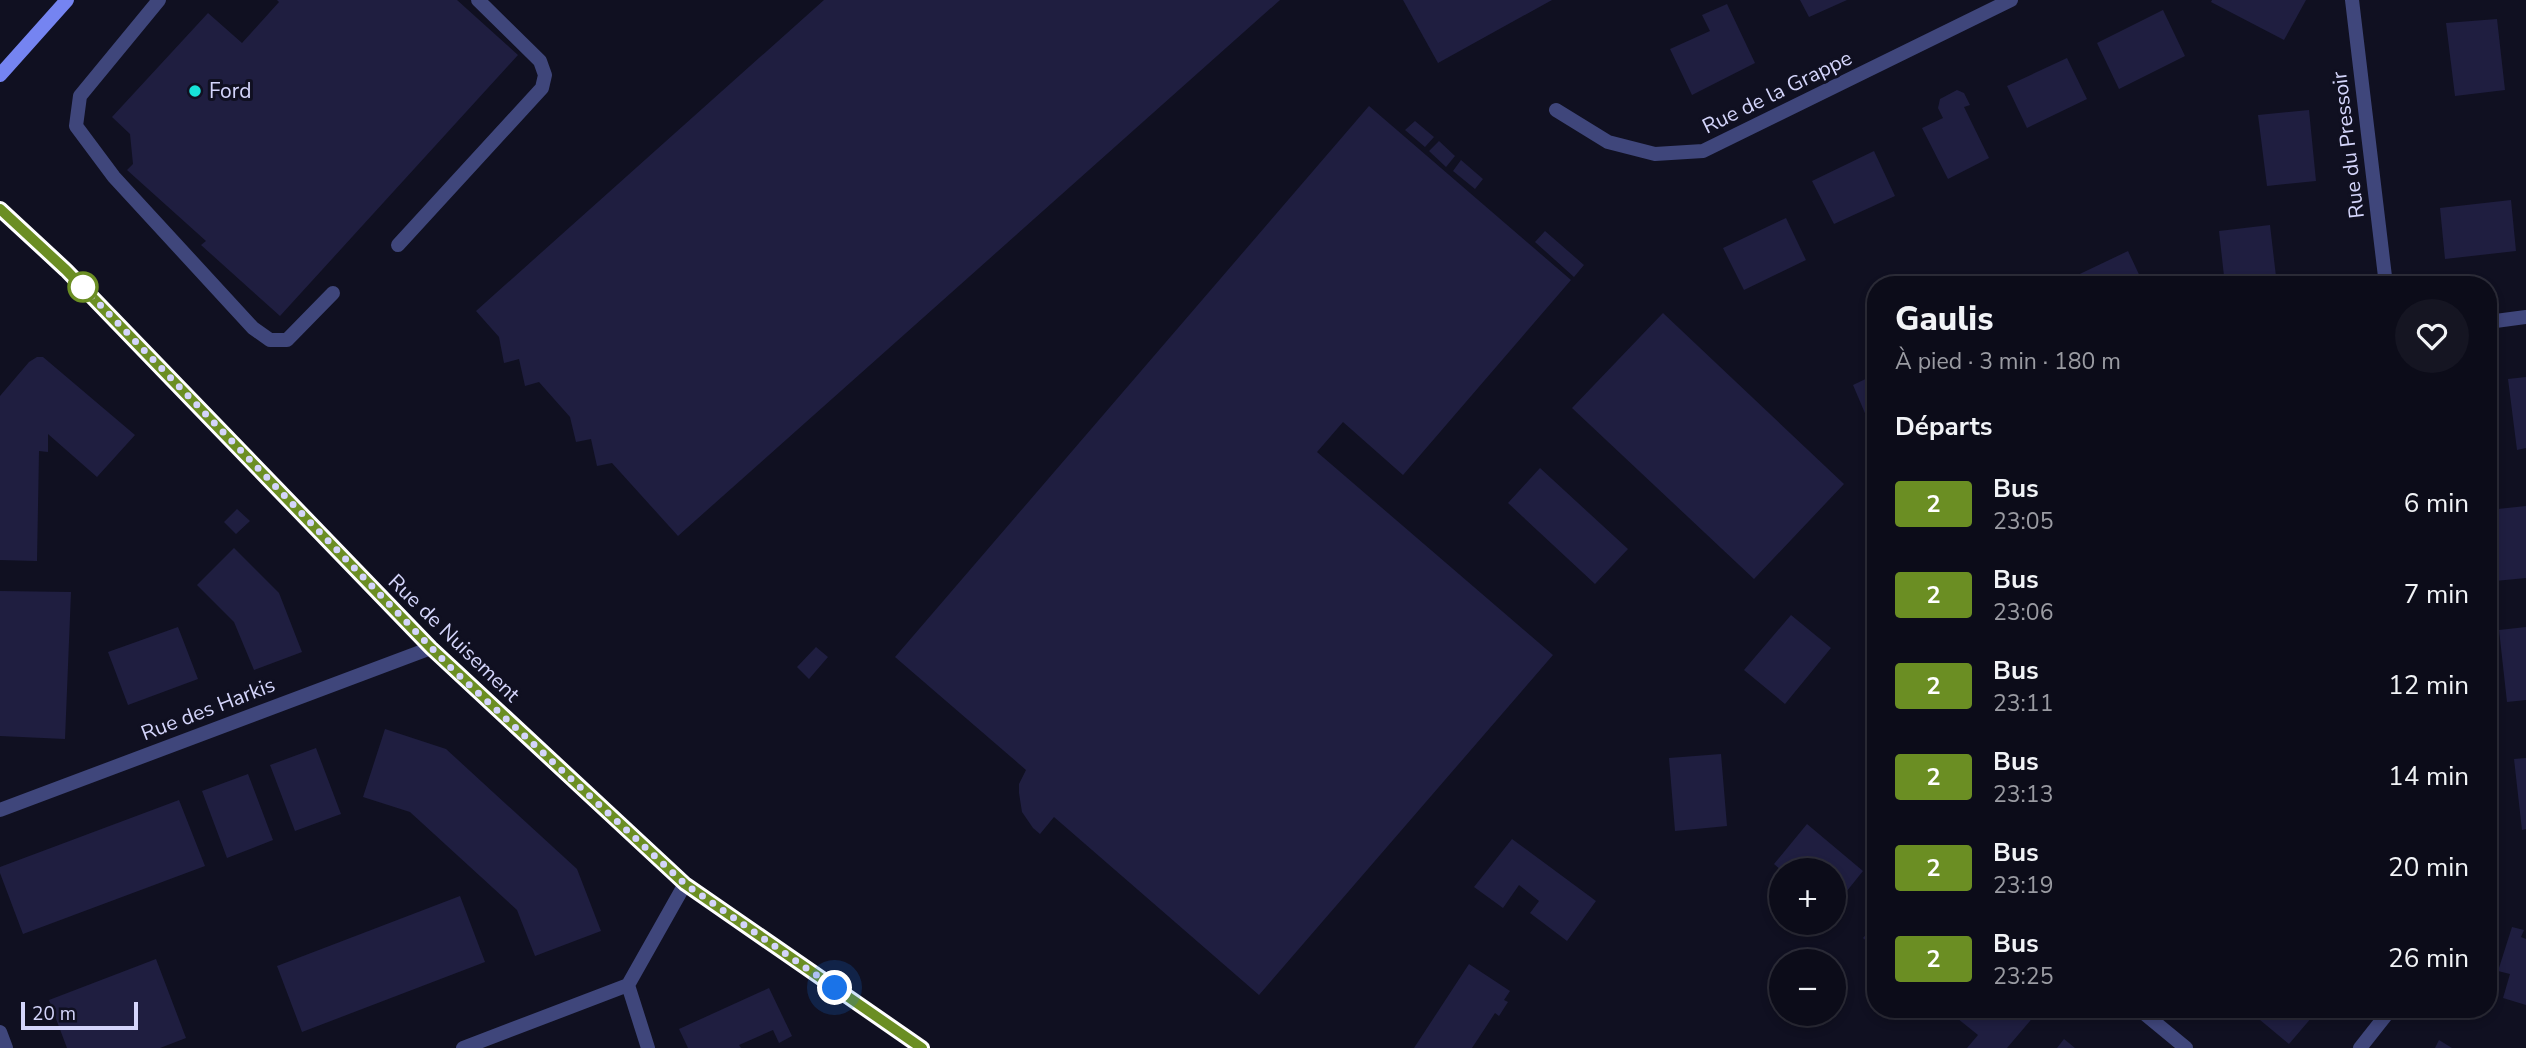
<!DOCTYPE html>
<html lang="fr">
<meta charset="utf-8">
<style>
body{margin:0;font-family:"Nunito Sans",sans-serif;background:#151522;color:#f1f3f6;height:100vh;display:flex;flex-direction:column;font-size:26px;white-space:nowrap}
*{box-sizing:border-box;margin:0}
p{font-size:23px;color:#9a9ba2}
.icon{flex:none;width:38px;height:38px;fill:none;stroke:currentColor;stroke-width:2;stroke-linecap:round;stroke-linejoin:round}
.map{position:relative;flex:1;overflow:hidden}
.details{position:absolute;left:1867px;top:276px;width:630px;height:742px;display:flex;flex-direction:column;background:#0c0c19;border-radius:28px;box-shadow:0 4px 10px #0003,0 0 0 2px #2c2c38}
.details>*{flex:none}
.badge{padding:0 14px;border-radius:5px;font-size:24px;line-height:46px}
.controls{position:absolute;left:1769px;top:858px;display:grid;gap:14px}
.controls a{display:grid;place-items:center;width:77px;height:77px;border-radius:50%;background:#0c0c19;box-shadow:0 4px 10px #0003,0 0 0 2px #2c2c38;font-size:35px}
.scale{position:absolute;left:21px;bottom:18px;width:117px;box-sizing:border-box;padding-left:7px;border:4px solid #d4d5fb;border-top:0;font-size:19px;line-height:24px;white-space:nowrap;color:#d4d5fb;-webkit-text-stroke:5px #101021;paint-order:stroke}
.you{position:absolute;width:35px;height:35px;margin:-18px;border:5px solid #fff;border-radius:50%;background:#1a73e8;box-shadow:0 0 0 10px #1a73e833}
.map>.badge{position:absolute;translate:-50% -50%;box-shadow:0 0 0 4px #fff}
h2{padding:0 28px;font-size:26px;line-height:63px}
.round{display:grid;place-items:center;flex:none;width:74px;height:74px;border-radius:37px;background:#151522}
.headline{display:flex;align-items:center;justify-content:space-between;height:119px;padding:0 28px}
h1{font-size:33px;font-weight:800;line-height:52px}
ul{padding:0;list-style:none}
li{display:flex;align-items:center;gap:21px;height:91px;padding:0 28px}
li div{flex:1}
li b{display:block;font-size:26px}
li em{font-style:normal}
li .badge{min-width:77px;font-weight:700;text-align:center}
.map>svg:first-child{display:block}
</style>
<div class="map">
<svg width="2526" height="1048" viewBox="0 0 2526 1048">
<rect width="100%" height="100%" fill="#101021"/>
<path fill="#1f1e40" d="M 277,0 L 457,0 L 518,55 L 280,316 L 201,245 L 206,241 L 127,170 L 133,164 L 130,134 L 112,117 L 208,13 L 242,43 L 279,2 Z
M 824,0 L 1280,0 L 678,536 L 612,463 L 597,466 L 591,439 L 576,442 L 570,417 L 539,382 L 525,386 L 519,359 L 504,363 L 499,337 L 476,311 Z
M 1403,0 L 1552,0 L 1438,63 Z
M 1800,0 L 1847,0 L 1809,17 Z
M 2212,0 L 2306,0 L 2284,40 L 2211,2 Z
M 1727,4 L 1755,63 L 1692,95 L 1670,49 L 1710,31 L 1702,15 Z
M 2163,10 L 2185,56 L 2119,89 L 2097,43 Z
M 2497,19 L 2505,90 L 2455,96 L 2446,23 Z
M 2067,58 L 2087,99 L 2027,128 L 2007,86 Z
M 1957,90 L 1964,93 L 1970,105 L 1964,107 L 1989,158 L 1948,179 L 1922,128 L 1943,118 L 1938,108 L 1940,99 Z
M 1369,106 L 1571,280 L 1403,475 L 1343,422 L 1317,452 L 1553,655 L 1259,995 L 1054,817 L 1040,834 L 1033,828 L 1022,812 L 1019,793 L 1019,784 L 1026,770 L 895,657 Z
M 2309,110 L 2316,181 L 2267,186 L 2258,115 Z
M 1415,121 L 1434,137 L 1425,147 L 1405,130 Z
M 1439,141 L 1455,156 L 1446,167 L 1429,151 Z
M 1874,151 L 1895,196 L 1834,224 L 1812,181 Z
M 1461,160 L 1483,179 L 1475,189 L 1453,171 Z
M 2511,200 L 2516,251 L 2445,259 L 2440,208 Z
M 1786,218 L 1806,260 L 1744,290 L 1723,248 Z
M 2270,225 L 2277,285 L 2225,285 L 2219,231 Z
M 1545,231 L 1584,265 L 1574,277 L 1535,242 Z
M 2128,251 L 2144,285 L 2064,285 L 2063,282 Z
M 1663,313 L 1844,484 L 1754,579 L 1572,408 Z
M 37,357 L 43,357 L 135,435 L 97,477 L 48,434 L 48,452 L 39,451 L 37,561 L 0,560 L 0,396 L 29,362 Z
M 1876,374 L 1876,431 L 1873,432 L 1853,385 Z
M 2526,377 L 2526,448 L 2517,450 L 2508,379 Z
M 1540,468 L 1628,549 L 1595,584 L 1508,503 Z
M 2526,506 L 2526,578 L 2495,581 L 2488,510 Z
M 237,509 L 250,521 L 236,534 L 224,522 Z
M 234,548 L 279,593 L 302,652 L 254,670 L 234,622 L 197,585 Z
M 0,591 L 71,592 L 65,739 L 0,736 Z
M 1791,615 L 1831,648 L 1785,704 L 1744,670 Z
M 178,627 L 198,679 L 128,705 L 108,652 Z
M 2526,627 L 2526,700 L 2507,702 L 2499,630 Z
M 816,647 L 828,657 L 809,679 L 797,667 Z
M 385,729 L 446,749 L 577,869 L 601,931 L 535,956 L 517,910 L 410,812 L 363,797 Z
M 316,748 L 341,814 L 295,831 L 270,765 Z
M 1721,754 L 1727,826 L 1675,831 L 1669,758 Z
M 2526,758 L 2526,829 L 2522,830 L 2514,759 Z
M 248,774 L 273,840 L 227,858 L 202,791 Z
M 179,800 L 205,866 L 23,934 L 0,873 L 0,867 Z
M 1807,824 L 1863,871 L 1834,907 L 1834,870 L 1781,870 L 1774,864 Z
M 1512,839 L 1596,901 L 1567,941 L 1530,913 L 1539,901 L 1519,885 L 1503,908 L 1474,887 Z
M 460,896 L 485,962 L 302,1032 L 277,966 Z
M 1876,923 L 1876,949 L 1863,938 Z
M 2512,927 L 2524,930 L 2521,937 L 2526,939 L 2526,1005 L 2503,998 L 2510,974 L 2498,971 Z
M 156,959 L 186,1038 L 160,1048 L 67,1048 L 49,1000 Z
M 1469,964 L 1510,991 L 1504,1000 L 1508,1002 L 1499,1016 L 1495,1013 L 1472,1048 L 1414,1048 Z
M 769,988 L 792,1036 L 779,1043 L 773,1030 L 739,1045 L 741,1048 L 688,1048 L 679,1029 Z
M 1947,1010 L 2028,1010 L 2035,1015 L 2007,1048 L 1967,1048 L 1978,1035 Z
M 2248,1010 L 2318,1010 L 2289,1044 Z
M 2064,1039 L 2075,1048 L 2057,1048 Z
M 2439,1040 L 2452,1048 L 2435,1048 Z"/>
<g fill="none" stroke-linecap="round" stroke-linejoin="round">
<path stroke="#3f467b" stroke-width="14" d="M 159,0 L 80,96 L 76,126 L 114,177 L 253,328 L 270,340 L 287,340 L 333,293
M 398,245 L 542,88 L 545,75 L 540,61 L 478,0"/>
<path stroke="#3f467b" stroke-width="14" d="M 2352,0 L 2386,285
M 1556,110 L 1608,142 L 1655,154 L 1703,151 L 2011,0
M 2488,322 L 2526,317
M 0,810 L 431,648
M 628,985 L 648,1048
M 2140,1010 L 2186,1048
M 0,1032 L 6,1048
M 463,1048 L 628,985 L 685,884
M 2360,1048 L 2390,1010"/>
<path stroke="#7584f1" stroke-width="14" d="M 0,75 L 67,0
M 0,209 L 66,270 L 431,648 L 685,884 L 922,1048"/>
</g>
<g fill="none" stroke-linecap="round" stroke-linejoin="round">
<g stroke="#fff" stroke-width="16">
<path id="line" d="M 0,209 L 66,270 L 431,648 L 685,884 L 922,1048"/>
</g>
<use href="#line" stroke="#6b8e23" stroke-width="10"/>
<path stroke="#d4d5fb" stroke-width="7" stroke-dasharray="0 12.6" d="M 83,287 L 450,667 L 685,884 L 835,988"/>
</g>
<circle fill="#17e3d9" stroke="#101021" stroke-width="2.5" cx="195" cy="91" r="7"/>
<circle fill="#fff" stroke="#6b8e23" stroke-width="3.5" cx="83" cy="287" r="14"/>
<g text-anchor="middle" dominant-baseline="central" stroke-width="6" stroke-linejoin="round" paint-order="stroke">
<g font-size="21" fill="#d4d5fb" stroke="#101021" text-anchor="start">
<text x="209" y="91">Ford</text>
</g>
<g font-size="21" fill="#d4d5fb" stroke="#101021">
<text transform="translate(1777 92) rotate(-26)">Rue de la Grappe</text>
<text transform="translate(2348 145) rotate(-97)">Rue du Pressoir</text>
<text transform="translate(454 638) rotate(44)">Rue de Nuisement</text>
<text transform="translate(208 709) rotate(-21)">Rue des Harkis</text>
</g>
</g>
</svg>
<div class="controls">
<a>+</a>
<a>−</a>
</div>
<div class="scale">20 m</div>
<div class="you" style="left:835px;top:988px"></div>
<section class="details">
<div class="headline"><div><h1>Gaulis</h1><p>À pied · 3 min · 180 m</p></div><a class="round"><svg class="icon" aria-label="heart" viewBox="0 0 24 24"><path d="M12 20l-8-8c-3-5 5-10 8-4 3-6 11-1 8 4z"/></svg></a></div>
<h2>Départs</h2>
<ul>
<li><span class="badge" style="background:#6b8e23;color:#fff">2</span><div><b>Bus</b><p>23:05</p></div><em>6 min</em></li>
<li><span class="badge" style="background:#6b8e23;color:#fff">2</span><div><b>Bus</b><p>23:06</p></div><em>7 min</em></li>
<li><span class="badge" style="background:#6b8e23;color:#fff">2</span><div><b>Bus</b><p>23:11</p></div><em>12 min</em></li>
<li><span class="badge" style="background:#6b8e23;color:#fff">2</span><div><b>Bus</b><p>23:13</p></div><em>14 min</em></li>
<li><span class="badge" style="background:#6b8e23;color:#fff">2</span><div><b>Bus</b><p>23:19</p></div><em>20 min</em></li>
<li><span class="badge" style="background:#6b8e23;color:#fff">2</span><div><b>Bus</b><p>23:25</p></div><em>26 min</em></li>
</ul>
</section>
</div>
